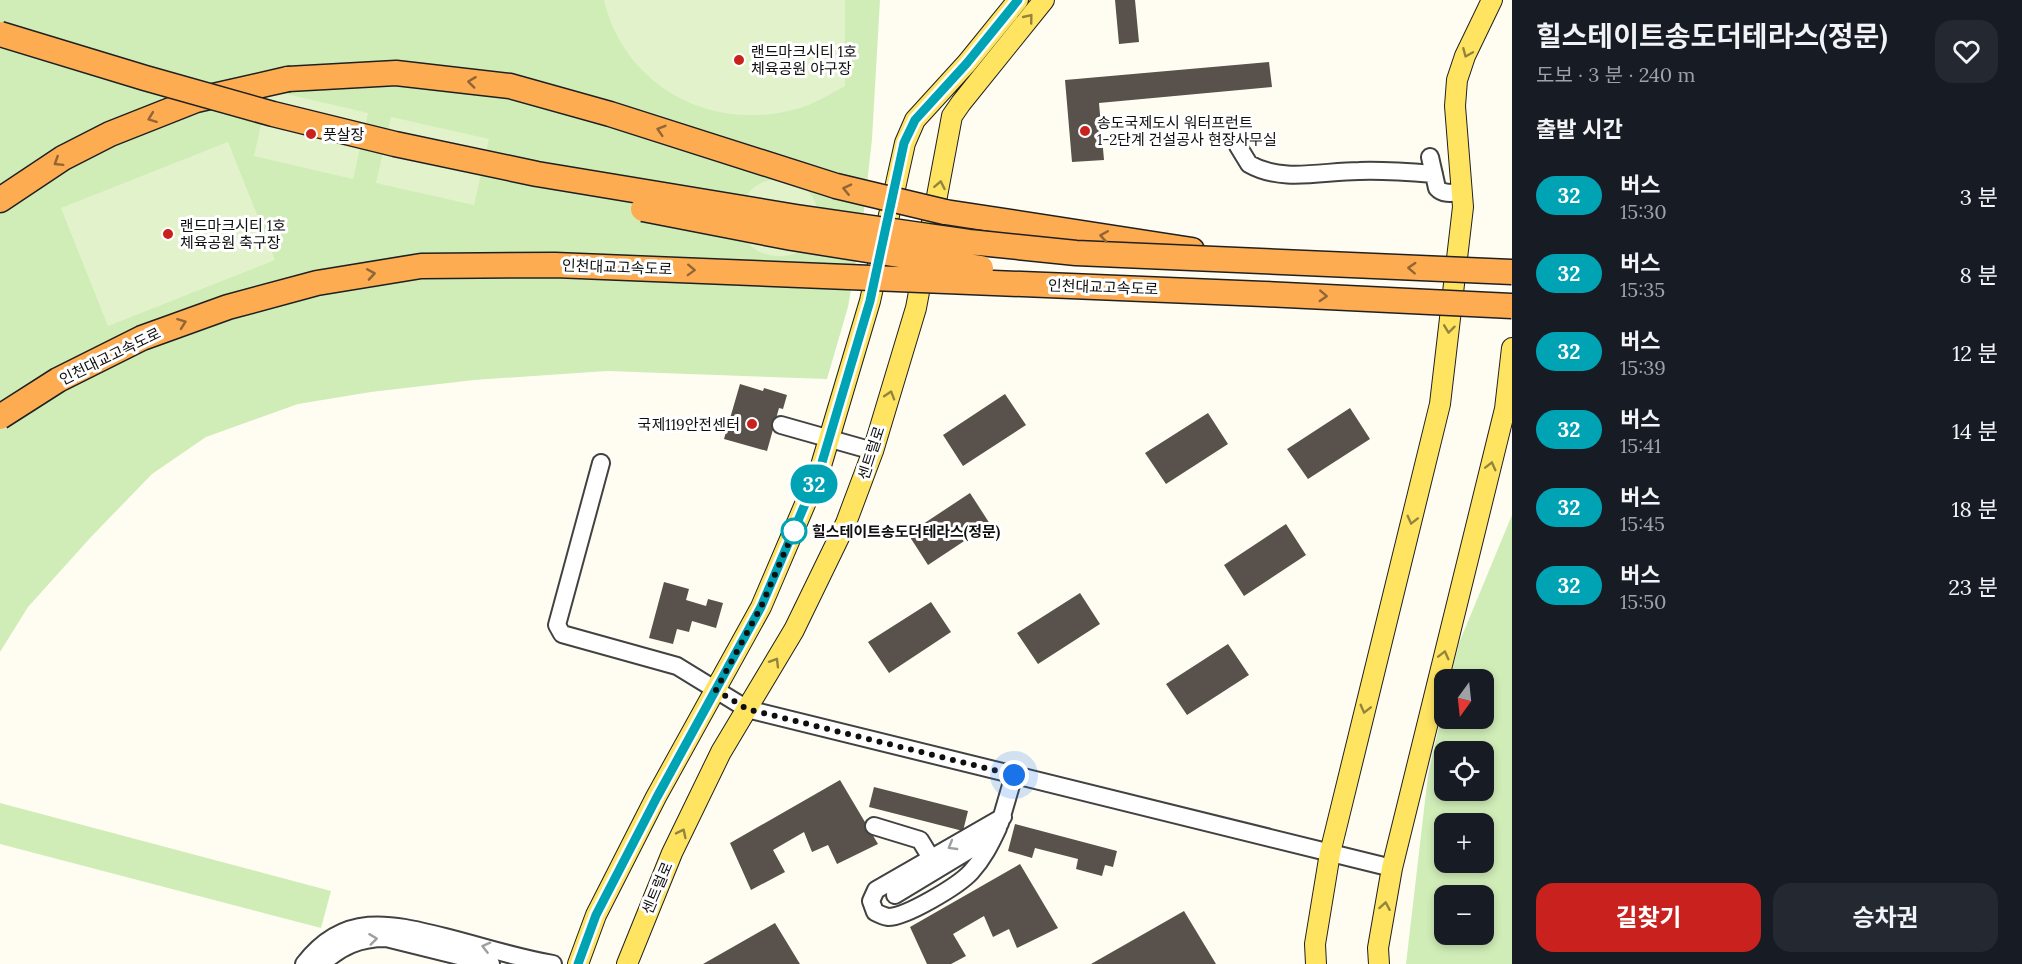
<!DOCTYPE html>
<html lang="ko">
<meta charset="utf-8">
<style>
body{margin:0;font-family:Lora,"Noto Sans KR",serif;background:#242831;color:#f1f3f6;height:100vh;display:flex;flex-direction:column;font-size:22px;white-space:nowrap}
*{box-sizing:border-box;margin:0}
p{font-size:20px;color:#9ea1a6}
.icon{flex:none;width:33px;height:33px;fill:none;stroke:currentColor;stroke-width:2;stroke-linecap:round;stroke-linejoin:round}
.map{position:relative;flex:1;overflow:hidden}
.panel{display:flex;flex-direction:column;background:#171b24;width:510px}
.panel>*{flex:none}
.badge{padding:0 12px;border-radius:20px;font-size:21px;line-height:39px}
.needle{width:39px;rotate:195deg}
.tools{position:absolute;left:1434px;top:669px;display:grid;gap:12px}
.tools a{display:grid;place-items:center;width:60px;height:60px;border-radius:12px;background:#171b24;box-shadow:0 3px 9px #0003;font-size:30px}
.you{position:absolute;width:30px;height:30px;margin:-15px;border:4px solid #fff;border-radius:50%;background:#1a73e8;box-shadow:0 0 0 9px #1a73e833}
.map>.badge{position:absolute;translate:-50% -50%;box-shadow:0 0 0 3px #fff}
h2{padding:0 24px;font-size:22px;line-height:54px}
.round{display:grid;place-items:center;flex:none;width:63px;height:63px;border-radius:18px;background:#242831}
.headline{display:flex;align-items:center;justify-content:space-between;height:102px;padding:0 24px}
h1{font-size:28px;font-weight:700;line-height:45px}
.cta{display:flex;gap:12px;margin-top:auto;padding:12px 24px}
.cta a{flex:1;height:69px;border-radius:18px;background:#c9221e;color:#fff;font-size:24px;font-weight:700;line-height:69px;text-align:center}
.cta a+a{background:#242831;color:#f1f3f6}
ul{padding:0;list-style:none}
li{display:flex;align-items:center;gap:18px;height:78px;padding:0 24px}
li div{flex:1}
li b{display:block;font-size:22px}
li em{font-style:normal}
li .badge{min-width:66px;font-weight:700;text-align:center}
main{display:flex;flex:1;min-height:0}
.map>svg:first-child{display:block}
</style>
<main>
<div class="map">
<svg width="1512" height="964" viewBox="0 0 1512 964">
<rect width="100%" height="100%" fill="#fffdf2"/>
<path fill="#d0edb8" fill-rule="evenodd" d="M 0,0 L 880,0 L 872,139 L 863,220 L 848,307 L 827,379 L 607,371 L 474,380 L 371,392 L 298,404 L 206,437 L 152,474 L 91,537 L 28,607 L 0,652 Z
M 1512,515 L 1512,964 L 1406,964 L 1428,775 L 1444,704 L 1444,718 L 1484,718 L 1484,680 L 1450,679 L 1459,643 ZM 1444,752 L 1484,752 L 1484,790 L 1444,790 ZM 1444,824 L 1484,824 L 1484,862 L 1444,862 ZM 1444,896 L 1484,896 L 1484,934 L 1444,934 Z
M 0,803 L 331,891 L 321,928 L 0,844 Z"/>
<path fill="#e2f3cb" d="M 604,0 L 845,0 L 845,86 C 830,94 816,103 800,108 C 714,134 625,88 604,0 Z
M 269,90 L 368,113 L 353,179 L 254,156 Z
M 391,117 L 489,139 L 474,205 L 376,183 Z
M 228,142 L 275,260 L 108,326 L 61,208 Z
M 774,179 C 782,180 790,181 797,183 C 808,187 820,205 818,217 C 817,222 812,229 809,233 C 807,238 805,246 801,250 C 786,262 750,256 745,236 C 744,230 745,223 744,217 C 743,193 751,185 774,179 Z"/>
<path fill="#59514b" d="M 1115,0 L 1135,0 L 1139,42 L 1119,44 Z
M 1269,62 L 1272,87 L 1099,103 L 1104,160 L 1072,162 L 1065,80 Z
M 740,384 L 763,391 L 764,388 L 787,395 L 783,409 L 779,408 L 767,451 L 724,439 Z
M 1005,394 L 1026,425 L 963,466 L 943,435 Z
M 1350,408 L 1370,439 L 1308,479 L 1287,449 Z
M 1208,413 L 1228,444 L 1166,484 L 1145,453 Z
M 970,493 L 990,524 L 928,565 L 908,534 Z
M 1286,524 L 1306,555 L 1244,596 L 1224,565 Z
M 664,582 L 689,589 L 686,600 L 706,606 L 708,599 L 723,603 L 716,628 L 692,621 L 689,632 L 677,629 L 673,644 L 649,638 Z
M 1080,593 L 1100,624 L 1038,664 L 1017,633 Z
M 931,602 L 951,632 L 889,673 L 868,642 Z
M 1228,644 L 1249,675 L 1187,715 L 1166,684 Z
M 840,780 L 878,844 L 837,864 L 828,845 L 812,852 L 804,832 L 773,850 L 785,872 L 751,890 L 730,843 Z
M 874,787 L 968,811 L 963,831 L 869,807 Z
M 1015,824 L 1117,851 L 1113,867 L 1105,865 L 1102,876 L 1076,869 L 1078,859 L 1035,848 L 1032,858 L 1008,851 Z
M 1020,864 L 1058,928 L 1017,948 L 1009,929 L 993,937 L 984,916 L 953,934 L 966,956 L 951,964 L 927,964 L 910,927 Z
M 1184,911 L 1216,964 L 1091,964 Z
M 775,923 L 800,964 L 703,964 Z"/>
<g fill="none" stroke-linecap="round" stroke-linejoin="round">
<g stroke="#424242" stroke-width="20">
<path id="minor" d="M 1238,146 L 1249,164 C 1282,183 1323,171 1359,171 C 1384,170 1409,172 1434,174
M 1430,157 L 1437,188 C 1443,195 1453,193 1462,192
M 781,425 L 873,451
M 601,463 L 557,625 L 562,634 L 677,666 L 747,709 L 1392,868
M 874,826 L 920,840 L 931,858
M 998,828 C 990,845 983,859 971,872 C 958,886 906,917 888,917 C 883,916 879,914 875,912 L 871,901 L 876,890 L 1003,817
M 895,895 L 991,837 L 1000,823 L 1014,775
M 304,964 C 344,912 389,923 445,937 C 481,946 517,958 553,964
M 322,964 C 341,946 360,938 386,938 L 491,964"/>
</g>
<g stroke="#202020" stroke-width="22">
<path id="major" d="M 578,964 L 596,915 L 656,797 L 761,607 L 820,469 L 870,301 L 905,143 L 915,120 L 967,63 L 1018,0
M 627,964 L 672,853 L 721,752 L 794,630 L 846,523 L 873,451 L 916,308 L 952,116 L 961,103 L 1044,0
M 1316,964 L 1315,944 L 1330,853 L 1440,404 L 1463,207 L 1455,106 L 1457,80 L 1465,56 L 1492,0
M 1379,964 L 1378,948 L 1392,868 L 1505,409 L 1512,348"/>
</g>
<g stroke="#202020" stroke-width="27">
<path id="highway" d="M 0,200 L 63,158 L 110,134 L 196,100 L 288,79
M 945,212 L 1192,250"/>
</g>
<use href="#minor" stroke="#fff" stroke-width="16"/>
<use href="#major" stroke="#ffe462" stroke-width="20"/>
<use href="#highway" stroke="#fdac52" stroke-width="24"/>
<g stroke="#202020" stroke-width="27" stroke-linecap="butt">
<path id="highway-bridge" d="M 0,34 L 145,78 L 273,114 L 395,144 L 537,174 L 796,217 L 969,242 L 1076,253 L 1512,272
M 288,79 L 396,73 L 510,86 L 610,114 L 836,186 L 945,212
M 643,209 L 792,238 L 981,268
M 0,417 L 58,380 L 142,338 L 228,307 L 317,283 L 421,266 L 555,265 L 1264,294 L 1512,306"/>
</g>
<use href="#highway-bridge" stroke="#fdac52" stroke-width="24"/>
</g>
<defs><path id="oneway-chevron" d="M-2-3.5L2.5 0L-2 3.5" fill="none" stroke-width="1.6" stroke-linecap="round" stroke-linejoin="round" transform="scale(1.5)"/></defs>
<g stroke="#93843d">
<use href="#oneway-chevron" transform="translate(1029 18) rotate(-51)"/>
<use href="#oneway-chevron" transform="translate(1467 53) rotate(113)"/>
<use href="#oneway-chevron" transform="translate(940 185) rotate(-79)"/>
<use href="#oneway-chevron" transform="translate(1449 329) rotate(97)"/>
<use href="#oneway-chevron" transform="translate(890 395) rotate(-73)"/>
<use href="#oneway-chevron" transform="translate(1491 466) rotate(-76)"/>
<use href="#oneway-chevron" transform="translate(1412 520) rotate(104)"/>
<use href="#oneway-chevron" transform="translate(1444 655) rotate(-76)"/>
<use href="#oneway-chevron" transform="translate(775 662) rotate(-59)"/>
<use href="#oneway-chevron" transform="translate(1365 709) rotate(104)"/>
<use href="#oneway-chevron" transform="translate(682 833) rotate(-64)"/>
<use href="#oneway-chevron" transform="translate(1385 906) rotate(-80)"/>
</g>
<g stroke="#926534">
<use href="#oneway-chevron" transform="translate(472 82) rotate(-173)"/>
<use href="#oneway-chevron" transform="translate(152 118) rotate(159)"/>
<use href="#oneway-chevron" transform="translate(661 130) rotate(-163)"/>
<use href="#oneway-chevron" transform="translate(58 162) rotate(148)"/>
<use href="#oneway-chevron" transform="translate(847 189) rotate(-167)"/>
<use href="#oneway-chevron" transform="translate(1104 236) rotate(-171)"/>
<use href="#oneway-chevron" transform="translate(1412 268) rotate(-177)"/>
<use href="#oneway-chevron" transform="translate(691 270) rotate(2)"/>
<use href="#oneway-chevron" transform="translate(371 274) rotate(-9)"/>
<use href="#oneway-chevron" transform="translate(1323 296) rotate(3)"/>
<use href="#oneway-chevron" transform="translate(182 323) rotate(-20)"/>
</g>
<g stroke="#9f9f9f">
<use href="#oneway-chevron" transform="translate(952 846) rotate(150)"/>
<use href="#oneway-chevron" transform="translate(373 939) rotate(-7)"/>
<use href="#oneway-chevron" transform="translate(486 947) rotate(-166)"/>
</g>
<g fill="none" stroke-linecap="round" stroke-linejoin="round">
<g stroke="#fff" stroke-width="14">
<path id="line" d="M 578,964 L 596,915 L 657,797 L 761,607 L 820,469 L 870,301 L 904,143 L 915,120 L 967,63 L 1018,0"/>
</g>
<use href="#line" stroke="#00a3b4" stroke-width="9"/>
<path stroke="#0f0f0f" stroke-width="6" stroke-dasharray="0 10.8" d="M 794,531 L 795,528 L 761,607 L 716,690 L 747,709 L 1014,775"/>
</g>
<g fill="#c9221e" stroke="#fff" stroke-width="2">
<circle cx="739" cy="60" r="6"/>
<circle cx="1085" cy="131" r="6"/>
<circle cx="311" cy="134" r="6"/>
<circle cx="168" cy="234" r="6"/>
<circle cx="752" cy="424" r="6"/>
</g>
<circle fill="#fff" stroke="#00a3b4" stroke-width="3" cx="794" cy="531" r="12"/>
<g text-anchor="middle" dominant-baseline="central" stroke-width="6" stroke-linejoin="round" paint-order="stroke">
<g font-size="15" fill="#0f0f0f" stroke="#fff" text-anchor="start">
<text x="751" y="51">랜드마크시티 1호<tspan x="751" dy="17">체육공원 야구장</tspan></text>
<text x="1097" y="122">송도국제도시 워터프런트<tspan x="1097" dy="17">1-2단계 건설공사 현장사무실</tspan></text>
<text x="323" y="134">풋살장</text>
<text x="180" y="225">랜드마크시티 1호<tspan x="180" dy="17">체육공원 축구장</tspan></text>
<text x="740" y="424" text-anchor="end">국제119안전센터</text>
</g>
<g font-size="15" fill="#0f0f0f" stroke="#fff">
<text transform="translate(617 267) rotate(2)">인천대교고속도로</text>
<text transform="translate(1103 287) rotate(2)">인천대교고속도로</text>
<text transform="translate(110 356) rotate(-26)">인천대교고속도로</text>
<text transform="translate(871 453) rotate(-72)">센트럴로</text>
<text transform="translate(657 888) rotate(-67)">센트럴로</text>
</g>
<g font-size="15" font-weight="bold" fill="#0f0f0f" stroke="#fff" text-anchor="start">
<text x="812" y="531">힐스테이트송도더테라스(정문)</text>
</g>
</g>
</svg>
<div class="tools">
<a><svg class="needle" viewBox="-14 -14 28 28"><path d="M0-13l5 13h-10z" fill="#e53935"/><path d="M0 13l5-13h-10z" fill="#9ea1a6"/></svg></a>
<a><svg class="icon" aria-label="locate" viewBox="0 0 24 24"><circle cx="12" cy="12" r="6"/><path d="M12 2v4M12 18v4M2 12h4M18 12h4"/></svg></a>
<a>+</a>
<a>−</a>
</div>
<div class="you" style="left:1014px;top:775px"></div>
<b class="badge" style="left:814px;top:484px;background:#00a3b4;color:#fff">32</b>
</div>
<section class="panel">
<div class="headline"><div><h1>힐스테이트송도더테라스(정문)</h1><p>도보 · 3 분 · 240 m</p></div><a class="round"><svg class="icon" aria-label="heart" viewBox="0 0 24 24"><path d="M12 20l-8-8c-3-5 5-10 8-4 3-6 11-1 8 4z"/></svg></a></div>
<h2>출발 시간</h2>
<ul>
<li><span class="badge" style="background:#00a3b4;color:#fff">32</span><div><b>버스</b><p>15:30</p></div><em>3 분</em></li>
<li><span class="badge" style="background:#00a3b4;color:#fff">32</span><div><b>버스</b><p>15:35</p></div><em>8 분</em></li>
<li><span class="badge" style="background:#00a3b4;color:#fff">32</span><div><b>버스</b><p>15:39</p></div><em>12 분</em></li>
<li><span class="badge" style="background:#00a3b4;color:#fff">32</span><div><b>버스</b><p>15:41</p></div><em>14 분</em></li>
<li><span class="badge" style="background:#00a3b4;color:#fff">32</span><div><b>버스</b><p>15:45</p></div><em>18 분</em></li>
<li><span class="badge" style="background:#00a3b4;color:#fff">32</span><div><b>버스</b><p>15:50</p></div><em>23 분</em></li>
</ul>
<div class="cta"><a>길찾기</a><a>승차권</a></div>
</section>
</main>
